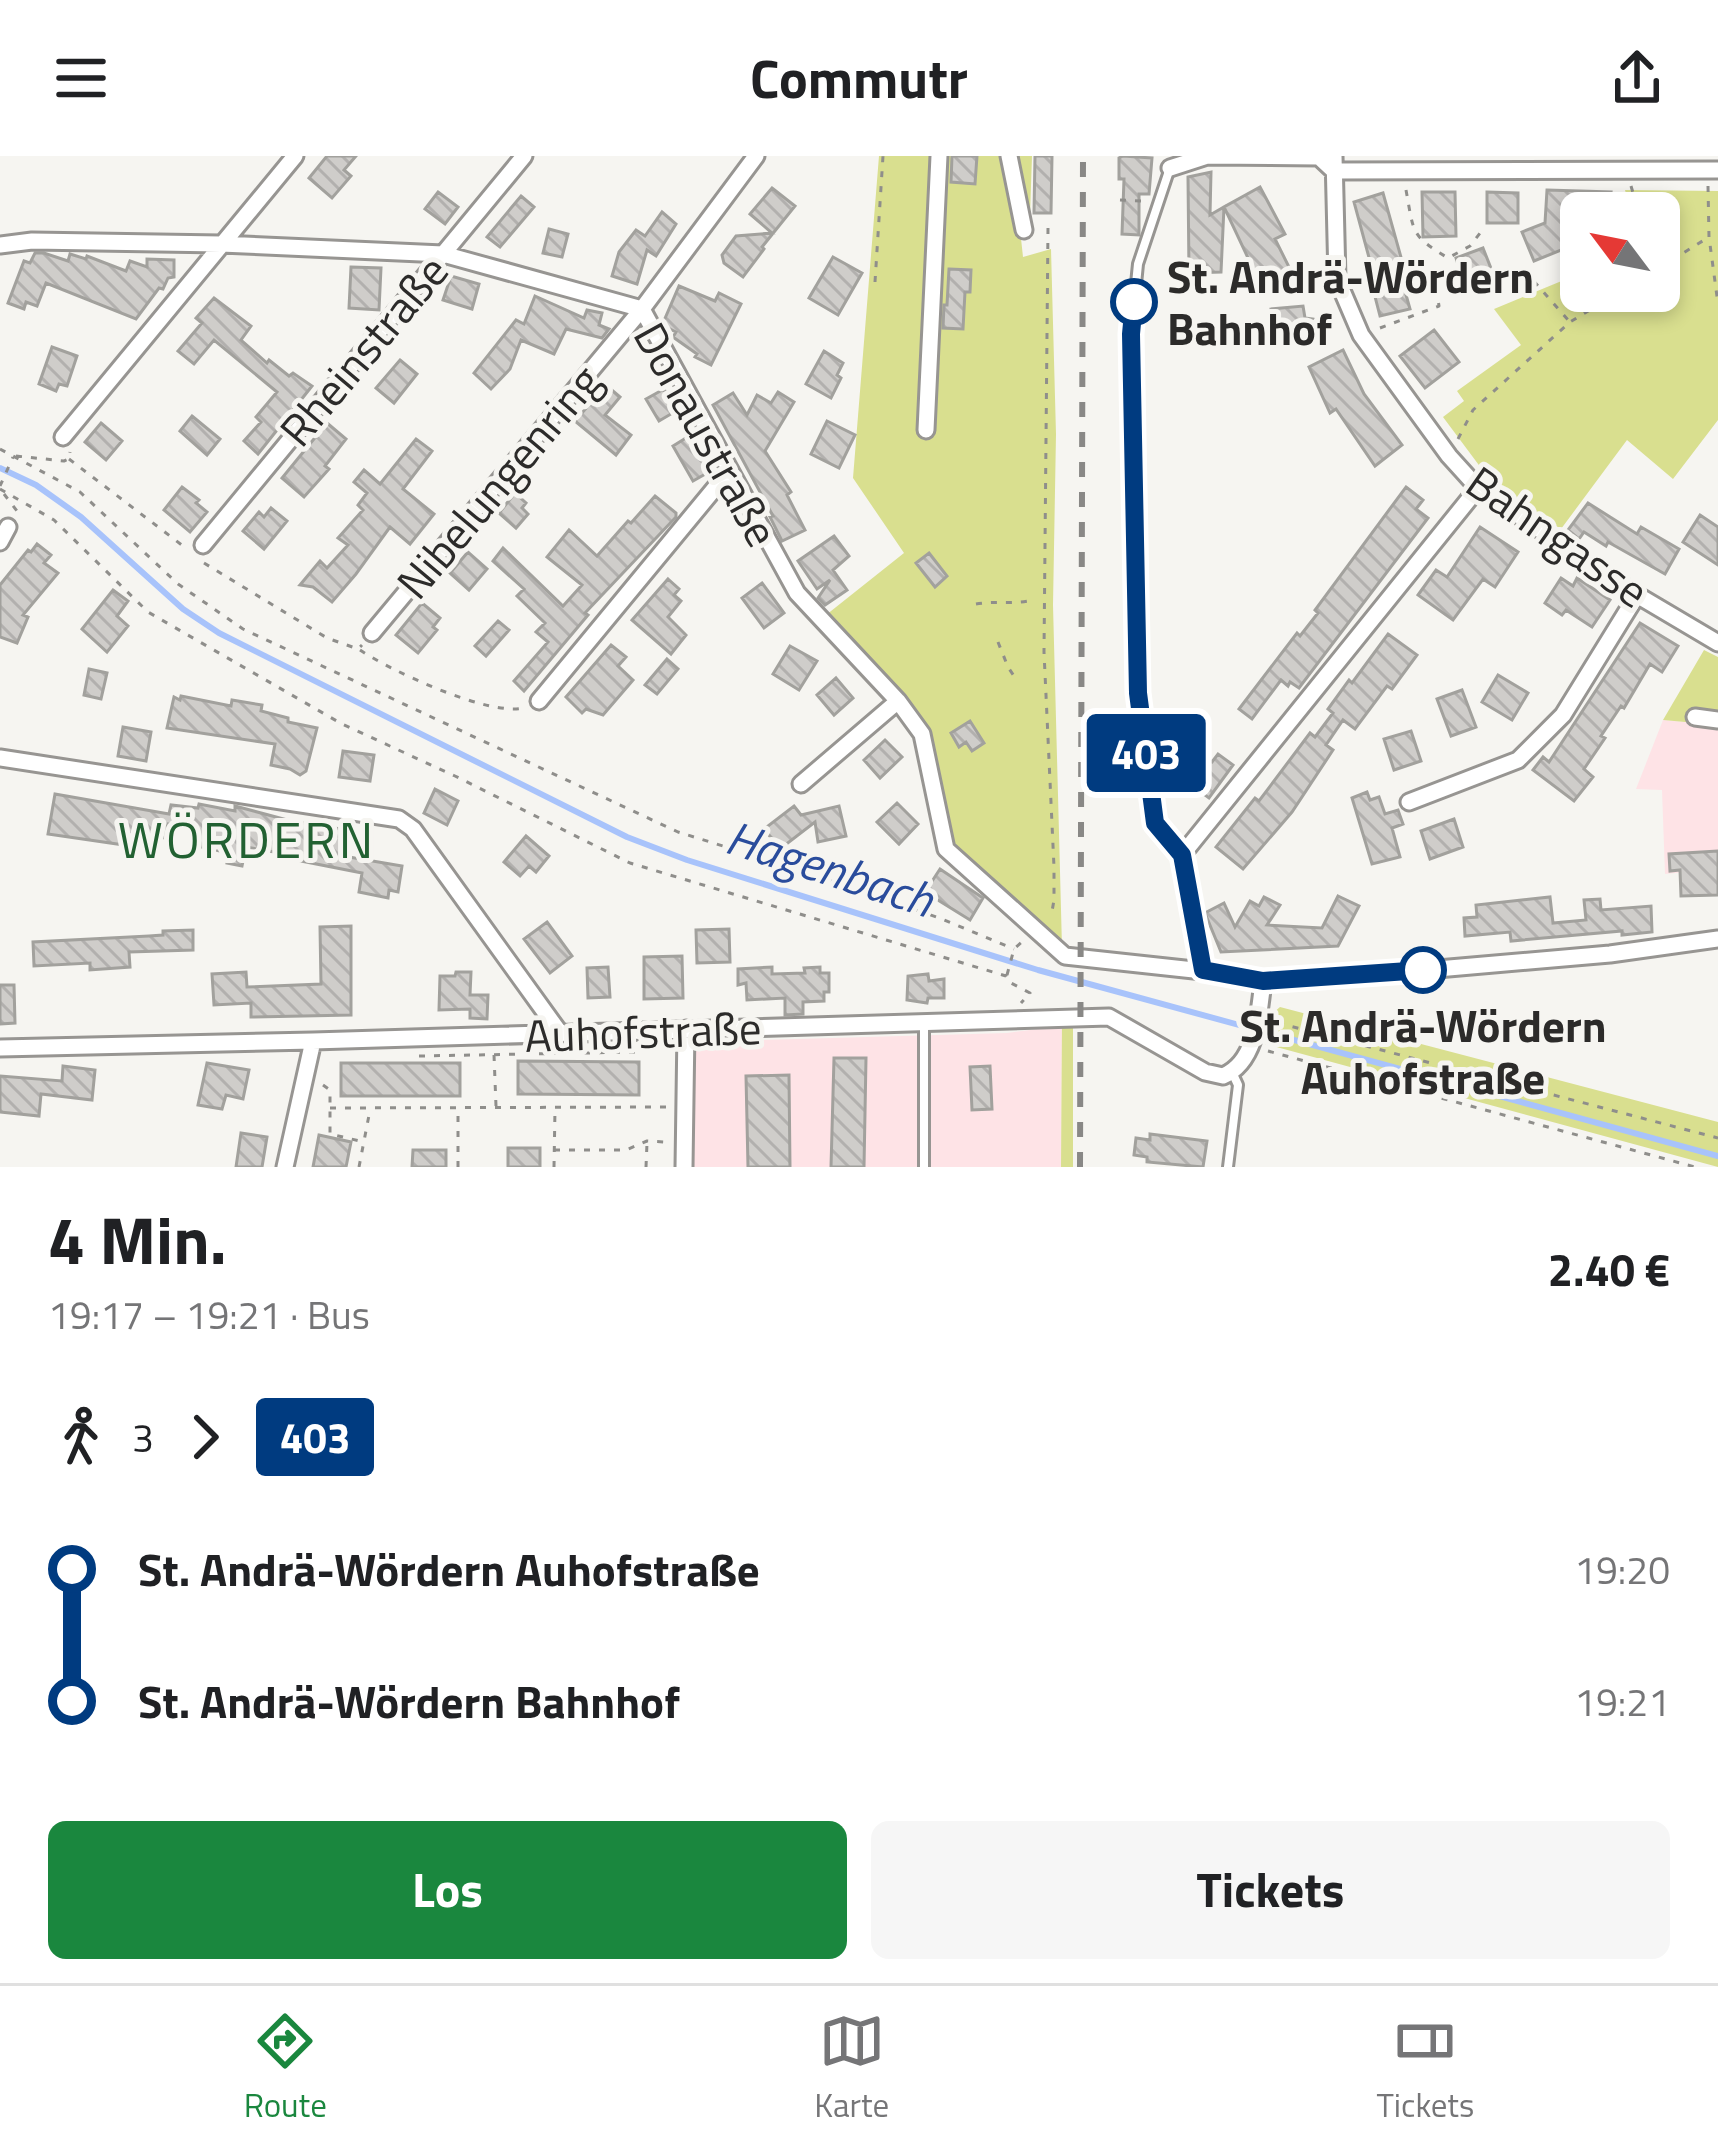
<!DOCTYPE html>
<html lang="de">
<meta charset="utf-8">
<style>
body{margin:0;font-family:"Titillium Web",sans-serif;background:#f6f6f6;color:#202124;height:100vh;display:flex;flex-direction:column;font-size:45px;white-space:nowrap}
*{box-sizing:border-box;margin:0}
p{font-size:39px;color:#757577}
.icon{flex:none;width:66px;height:66px;fill:none;stroke:currentColor;stroke-width:2;stroke-linecap:round;stroke-linejoin:round}
.map{position:relative;height:1011px;overflow:hidden}
.panel{display:flex;flex-direction:column;background:#fff;flex:1}
.panel>*{flex:none}
.badge{padding:0 24px;border-radius:9px;font-size:42px;line-height:78px}
.needle{width:78px;rotate:302deg}
.buttons{position:absolute;left:1560px;top:36px;display:grid;gap:24px}
.buttons a{display:grid;place-items:center;width:120px;height:120px;border-radius:18px;background:#fff;box-shadow:0 6px 18px #0003;font-size:60px}
.map>.badge{position:absolute;translate:-50% -50%;box-shadow:0 0 0 6px #fff}
.legs{display:flex;align-items:center;gap:18px;height:132px;padding:0 48px;font-size:39px}
.legs p{margin-inline-start:auto}
.head{display:flex;align-items:center;justify-content:space-between;height:204px;padding:0 48px}
h1{font-size:66px;font-weight:700;line-height:90px}
.primary-button{display:flex;gap:24px;margin-top:auto;padding:24px 48px}
.primary-button a{flex:1;height:138px;border-radius:18px;background:#1a873e;color:#fff;font-size:48px;font-weight:700;line-height:138px;text-align:center}
.primary-button a+a{background:#f6f6f6;color:#202124}
ul{padding:0 48px;list-style:none}
li{display:flex;align-items:center;gap:42px;height:132px;font-size:45px}
li i{display:grid;place-items:center;width:18px;height:100%;margin:0 15px;background:currentColor}
li i::after{content:'';width:30px;height:30px;margin:-15px;border:9px solid;border-radius:50%;background:#fff}
li p{margin-inline-start:auto}
li:first-child i{background:linear-gradient(#0000 50%,currentColor 0)}
li:last-child i{background:linear-gradient(currentColor 50%,#0000 0)}
header{display:flex;justify-content:space-between;align-items:center;height:156px;padding:0 48px;background:#fff;font-size:54px;font-weight:700}
.dock{display:flex;justify-content:space-around;align-items:center;height:168px;border-top:3px solid #e0e0e0;background:#fff;font-size:33px;color:#757577}
.dock a{display:grid;justify-items:center;gap:6px}
.dock .active{color:#1a873e}
.map>svg:first-child{display:block}
</style>
<header><svg class="icon" aria-label="menu" viewBox="0 0 24 24"><path d="M4 6h16M4 12h16M4 18h16"/></svg>Commutr<svg class="icon" aria-label="share" viewBox="0 0 24 24"><path d="M12 15V3M7 8l5-5 5 5M5 13v7h14v-7"/></svg></header>
<div class="map">
<svg width="1718" height="1011" viewBox="0 0 1718 1011">
<defs>
<pattern id="building-back-hatch" width="6" height="6" patternUnits="userSpaceOnUse" patternTransform="scale(3)"><rect width="6" height="6" fill="#cfcdca"/><path d="M-1 5l2 2M0 0l6 6M5-1l2 2" fill="none" stroke="#b2b0ae"/></pattern>
</defs>
<rect width="100%" height="100%" fill="#f6f5f1"/>
<path fill="#fee3e6" d="M 1663,564 L 1718,569 L 1718,713 L 1665,718 L 1662,634 L 1636,633 Z
M 1062,870 L 1061,1011 L 694,1011 L 695,886 L 1007,877 Z"/>
<path fill="#d9df8f" d="M 879,0 L 1032,0 L 1030,60 L 1019,64 L 1023,101 L 1051,93 L 1056,278 L 1053,449 L 1062,791 L 946,693 L 922,578 L 821,463 L 904,397 L 853,322 Z
M 1625,34 L 1718,35 L 1718,264 L 1673,323 L 1627,284 L 1561,373 L 1496,332 L 1443,261 L 1464,245 L 1457,235 L 1521,189 L 1494,153 L 1581,117 L 1581,135 L 1659,135 L 1659,57 L 1631,57 Z
M 1704,494 L 1718,501 L 1718,569 L 1663,564 Z
M 1280,851 L 1718,966 L 1718,1011 L 1265,888 L 1273,857 Z
M 1062,862 L 1073,862 L 1073,1011 L 1061,1011 Z"/>
<g fill="none" stroke-linecap="round" stroke-linejoin="round">
<path stroke="#a8c3fb" stroke-width="6" d="M 0,312 L 36,329 L 81,361 L 183,453 L 219,477 L 627,681 L 687,704 L 1038,814 L 1718,1000"/>
</g>
<path fill="url(#building-back-hatch)" stroke="#a2a19d" stroke-width="3" d="M 327,0 L 356,0 L 344,14 L 351,20 L 332,42 L 309,22 Z
M 952,0 L 977,0 L 975,28 L 951,26 Z
M 1035,0 L 1052,0 L 1051,57 L 1034,57 Z
M 1123,0 L 1152,2 L 1149,38 L 1139,38 L 1139,79 L 1122,78 L 1124,23 L 1119,23 L 1119,2 Z
M 1211,16 L 1210,59 L 1224,51 L 1221,116 L 1189,117 L 1188,21 Z
M 1260,31 L 1285,78 L 1275,83 L 1295,123 L 1265,138 L 1224,51 Z
M 772,32 L 795,50 L 762,91 L 764,93 L 743,121 L 724,107 L 722,99 L 736,80 L 772,77 L 750,58 Z
M 1547,34 L 1611,36 L 1608,57 L 1581,57 L 1581,86 L 1534,105 L 1522,76 L 1545,67 Z
M 438,36 L 458,51 L 445,68 L 425,53 Z
M 1422,36 L 1455,36 L 1456,80 L 1423,81 Z
M 1487,36 L 1518,37 L 1518,67 L 1487,67 Z
M 1383,37 L 1404,112 L 1399,114 L 1410,153 L 1380,160 L 1370,121 L 1374,120 L 1354,46 Z
M 521,40 L 534,51 L 500,91 L 487,81 Z
M 662,56 L 676,68 L 656,100 L 647,94 L 637,128 L 612,120 L 619,96 L 636,74 L 645,80 Z
M 549,73 L 568,78 L 562,101 L 543,97 Z
M 1483,92 L 1494,120 L 1465,132 L 1456,102 Z
M 35,97 L 44,97 L 68,105 L 70,98 L 86,103 L 87,100 L 126,115 L 130,105 L 147,111 L 147,103 L 174,104 L 174,121 L 168,122 L 163,133 L 159,132 L 136,163 L 46,127 L 37,150 L 26,146 L 24,153 L 8,147 L 24,105 L 30,107 Z
M 833,101 L 862,117 L 838,159 L 809,142 Z
M 351,111 L 381,112 L 379,154 L 349,152 Z
M 949,113 L 971,114 L 970,136 L 965,136 L 963,173 L 943,172 L 944,149 L 947,149 Z
M 451,120 L 479,128 L 472,153 L 443,144 Z
M 679,130 L 715,145 L 719,137 L 741,148 L 711,209 L 695,201 L 697,198 L 673,181 L 676,176 L 666,171 L 663,167 Z
M 535,140 L 584,162 L 587,154 L 602,157 L 599,169 L 609,173 L 602,182 L 566,173 L 554,198 L 521,184 L 510,213 L 491,233 L 474,217 L 516,164 L 524,168 Z
M 214,142 L 251,170 L 241,184 L 267,207 L 269,204 L 289,220 L 293,217 L 312,230 L 258,298 L 244,285 L 261,266 L 256,261 L 277,236 L 214,184 L 194,208 L 178,195 L 202,167 L 196,162 Z
M 1303,150 L 1305,162 L 1313,163 L 1312,185 L 1273,185 L 1271,153 Z
M 1434,174 L 1459,206 L 1425,232 L 1400,200 Z
M 52,191 L 77,200 L 67,230 L 59,228 L 56,235 L 39,228 Z
M 1343,194 L 1364,238 L 1402,289 L 1375,310 L 1336,253 L 1330,257 L 1309,211 Z
M 824,195 L 843,207 L 837,219 L 841,222 L 831,242 L 806,228 Z
M 400,204 L 417,218 L 394,247 L 376,232 Z
M 600,224 L 620,241 L 605,259 L 631,279 L 616,299 L 575,265 L 595,242 L 588,238 Z
M 664,233 L 676,255 L 659,265 L 646,243 Z
M 778,236 L 794,246 L 765,295 L 791,336 L 787,339 L 805,374 L 782,385 L 770,361 L 773,360 L 713,249 L 733,237 L 747,259 L 757,239 L 771,247 Z
M 192,260 L 220,283 L 207,299 L 180,275 Z
M 827,265 L 855,279 L 839,312 L 811,298 Z
M 101,267 L 122,285 L 106,304 L 85,286 Z
M 327,267 L 346,283 L 325,310 L 329,313 L 304,341 L 282,322 Z
M 689,280 L 709,316 L 693,325 L 673,290 Z
M 416,283 L 432,295 L 403,333 L 434,358 L 410,388 L 390,371 L 356,418 L 332,446 L 313,431 L 300,429 L 320,405 L 327,412 L 348,389 L 338,382 L 363,354 L 358,349 L 367,337 L 354,326 L 364,314 L 380,328 Z
M 182,331 L 199,344 L 196,347 L 207,356 L 190,376 L 164,354 Z
M 1406,331 L 1423,344 L 1416,353 L 1428,362 L 1299,532 L 1290,526 L 1288,530 L 1281,524 L 1252,563 L 1239,553 L 1297,477 L 1300,480 L 1318,457 L 1315,454 Z
M 515,337 L 526,347 L 522,352 L 528,358 L 516,372 L 499,357 Z
M 655,340 L 676,357 L 676,361 L 585,457 L 588,459 L 524,535 L 514,525 L 548,486 L 536,476 L 545,467 L 517,440 L 524,433 L 493,405 L 503,392 L 563,450 L 582,429 L 547,401 L 569,374 L 597,400 L 628,365 L 631,367 Z
M 1588,347 L 1637,378 L 1641,371 L 1679,393 L 1665,418 L 1608,386 L 1606,390 L 1584,376 L 1579,383 L 1568,374 Z
M 271,352 L 287,365 L 264,393 L 243,375 L 259,356 L 264,361 Z
M 1700,359 L 1718,371 L 1718,409 L 1683,386 Z
M 1480,371 L 1518,396 L 1495,431 L 1483,423 L 1453,464 L 1418,439 L 1436,414 L 1447,421 Z
M 834,380 L 849,400 L 833,414 L 847,434 L 825,449 L 818,442 L 830,424 L 817,433 L 798,405 Z
M 37,388 L 51,399 L 44,407 L 58,417 L 23,459 L 28,461 L 17,487 L 0,481 L 0,429 L 28,394 L 31,396 Z
M 468,396 L 487,413 L 469,434 L 450,417 Z
M 929,397 L 947,420 L 935,431 L 916,407 Z
M 1561,422 L 1573,430 L 1577,422 L 1610,444 L 1592,471 L 1566,454 L 1562,459 L 1545,447 Z
M 668,423 L 679,433 L 674,439 L 681,445 L 668,461 L 686,479 L 671,498 L 632,464 Z
M 762,427 L 784,457 L 764,472 L 742,442 Z
M 113,434 L 128,445 L 117,460 L 128,470 L 107,496 L 82,473 Z
M 422,447 L 440,462 L 433,471 L 437,474 L 418,497 L 396,479 Z
M 498,465 L 509,474 L 486,500 L 475,490 Z
M 1640,467 L 1678,490 L 1662,516 L 1650,508 L 1624,552 L 1621,550 L 1601,580 L 1605,582 L 1584,613 L 1593,621 L 1574,645 L 1533,614 L 1543,601 L 1549,606 Z
M 1388,478 L 1417,499 L 1392,533 L 1387,530 L 1355,573 L 1343,564 L 1326,589 L 1333,594 L 1292,656 L 1243,713 L 1216,691 L 1255,642 L 1259,645 L 1310,577 L 1315,581 L 1333,557 L 1328,553 L 1349,524 L 1352,527 Z
M 611,489 L 626,501 L 618,510 L 633,524 L 603,559 L 586,553 L 582,557 L 566,541 Z
M 790,490 L 817,505 L 799,534 L 773,518 Z
M 667,503 L 678,513 L 657,538 L 645,529 Z
M 89,513 L 107,517 L 101,543 L 84,539 Z
M 1498,519 L 1528,537 L 1512,564 L 1482,546 Z
M 836,522 L 853,542 L 834,559 L 817,539 Z
M 1462,534 L 1476,571 L 1451,580 L 1437,543 Z
M 181,540 L 231,550 L 232,544 L 262,549 L 261,555 L 288,562 L 288,566 L 317,572 L 306,615 L 300,619 L 290,613 L 271,609 L 275,588 L 167,572 L 174,541 L 180,544 Z
M 970,565 L 984,587 L 972,595 L 966,586 L 959,591 L 951,577 Z
M 123,571 L 151,576 L 146,605 L 118,600 Z
M 1411,575 L 1421,605 L 1394,614 L 1384,583 Z
M 885,584 L 902,601 L 880,622 L 864,604 Z
M 343,595 L 374,599 L 370,625 L 339,621 Z
M 1201,598 L 1212,606 L 1218,598 L 1233,609 L 1209,642 L 1183,623 Z
M 435,633 L 458,645 L 447,669 L 424,657 Z
M 1367,636 L 1370,644 L 1379,641 L 1385,658 L 1398,654 L 1403,668 L 1392,672 L 1400,701 L 1372,708 L 1352,642 Z
M 55,638 L 169,658 L 171,649 L 198,652 L 199,648 L 235,655 L 235,650 L 291,665 L 347,674 L 343,700 L 402,710 L 398,736 L 389,734 L 388,742 L 359,736 L 362,717 L 296,704 L 297,700 L 246,691 L 242,710 L 227,707 L 229,697 L 193,689 L 195,672 L 168,668 L 166,682 L 127,677 L 124,689 L 48,678 Z
M 897,647 L 918,668 L 899,688 L 877,666 Z
M 794,650 L 801,659 L 839,650 L 846,680 L 818,686 L 815,666 L 780,693 L 764,673 Z
M 1454,663 L 1463,691 L 1430,703 L 1421,675 Z
M 526,680 L 549,700 L 536,716 L 529,710 L 520,720 L 504,706 Z
M 1718,695 L 1718,739 L 1681,740 L 1680,714 L 1670,715 L 1669,698 Z
M 940,713 L 983,742 L 970,764 L 925,736 Z
M 1338,740 L 1359,750 L 1338,790 L 1221,796 L 1205,757 L 1224,747 L 1235,771 L 1250,745 L 1259,750 L 1264,741 L 1280,749 L 1267,769 L 1322,772 Z
M 1550,741 L 1553,767 L 1586,764 L 1584,744 L 1600,743 L 1601,754 L 1651,750 L 1652,776 L 1622,779 L 1622,775 L 1511,785 L 1510,776 L 1465,780 L 1464,762 L 1477,761 L 1476,749 Z
M 547,766 L 572,800 L 550,817 L 524,783 Z
M 351,770 L 351,859 L 251,861 L 251,847 L 214,849 L 212,818 L 246,816 L 247,831 L 321,828 L 320,771 Z
M 729,773 L 730,806 L 697,807 L 696,774 Z
M 193,774 L 193,794 L 129,796 L 130,811 L 90,814 L 90,807 L 34,810 L 33,786 L 149,780 L 163,779 L 163,775 Z
M 682,800 L 683,842 L 644,843 L 644,801 Z
M 608,811 L 610,841 L 588,842 L 587,812 Z
M 772,811 L 772,818 L 805,817 L 804,812 L 820,811 L 820,817 L 829,817 L 829,836 L 824,836 L 824,845 L 803,846 L 803,858 L 785,859 L 785,842 L 747,844 L 746,827 L 738,829 L 738,813 Z
M 456,816 L 471,816 L 470,839 L 488,839 L 487,863 L 470,862 L 470,853 L 439,854 L 440,820 L 455,820 Z
M 928,818 L 929,825 L 944,823 L 944,842 L 928,842 L 927,847 L 907,844 L 908,820 Z
M 0,829 L 14,829 L 15,867 L 0,868 Z
M 834,902 L 866,902 L 864,1011 L 831,1011 Z
M 518,905 L 639,906 L 639,939 L 518,938 Z
M 207,907 L 249,914 L 243,943 L 226,939 L 222,953 L 198,949 Z
M 341,907 L 460,907 L 460,940 L 341,940 Z
M 63,910 L 95,914 L 92,944 L 41,938 L 39,960 L 0,956 L 0,920 L 62,925 Z
M 990,910 L 992,953 L 972,954 L 970,911 Z
M 789,919 L 790,1011 L 748,1011 L 746,920 Z
M 241,977 L 267,981 L 262,1011 L 236,1011 Z
M 1150,978 L 1207,985 L 1203,1011 L 1147,1006 L 1147,1001 L 1134,999 L 1136,982 L 1150,984 Z
M 319,979 L 351,986 L 346,1011 L 313,1011 Z
M 508,992 L 540,992 L 540,1011 L 508,1011 Z
M 413,994 L 446,994 L 446,1011 L 412,1011 Z"/>
<g fill="none" stroke-linecap="round" stroke-linejoin="round">
<g stroke="#979592" stroke-width="14">
<path id="service" d="M 1170,12 L 1138,108 L 1131,178 L 1138,537 L 1155,667 L 1181,697
M 924,869 L 924,1011
M 1228,1011 L 1238,929 L 1232,916"/>
</g>
<g stroke="#979592" stroke-width="21">
<path id="minor" d="M 1009,0 L 1024,74
M 1334,0 L 1337,123 L 1361,179 L 1449,300 L 1478,332 L 1637,439 L 1718,487
M 1170,12 L 1207,0 L 1319,1 L 1334,15
M 1334,15 L 1718,14
M 0,89 L 32,85 L 221,88 L 443,98 L 642,153 L 797,437 L 898,545 L 922,578 L 946,693 L 1065,800 L 1203,815 L 1263,825 L 1426,814 L 1610,798 L 1718,783
M 926,274 L 939,0
M 63,281 L 295,0
M 0,386 L 8,371
M 203,389 L 524,0
M 372,477 L 642,153 L 756,0
M 539,545 L 729,315
M 1695,561 L 1718,564
M 0,602 L 399,663 L 413,673 L 560,877
M 801,628 L 898,545
M 1409,646 L 1518,604 L 1563,559 L 1637,439
M 1203,815 L 1182,699 L 1478,332
M 0,892 L 313,885 L 1109,861 L 1205,916 L 1223,920 C 1257,906 1259,857 1263,825
M 285,1011 L 313,885
M 684,1011 L 686,873"/>
</g>
<path stroke="#8f8e8b" stroke-width="3" stroke-dasharray="6 9" stroke-linecap="butt" d="M 1631,30 L 1639,57
M 1708,30 L 1709,81 L 1718,148
M 1406,34 C 1414,77 1410,79 1448,102 L 1470,90 L 1484,72
M 1120,44 L 1142,45
M 1048,72 L 1044,496 L 1054,711 L 1054,744 L 1051,761
M 1659,112 L 1709,81
M 1524,114 L 1569,165
M 875,126 L 883,0
M 1380,172 L 1439,150 L 1436,131 L 1456,123
M 1458,283 L 1473,254 L 1570,166 L 1621,135
M 0,293 L 80,336 L 178,428 L 243,473 L 678,676 L 816,719 L 942,763 L 1014,793
M 16,300 L 64,305 L 69,303 L 70,296
M 69,303 L 187,393
M 0,330 L 13,301
M 0,333 L 54,364 L 148,456 L 342,568 L 455,620 L 630,707 L 1006,820 L 1009,826 L 1030,837 L 1021,847
M 4,338 L 20,359
M 204,407 L 327,482 L 358,493 L 362,489
M 976,448 C 993,445 1010,448 1028,445
M 998,486 L 1008,511 L 1016,523
M 360,494 C 391,515 488,560 523,552
M 1007,819 L 1014,793 L 1023,785
M 1278,867 L 1718,982
M 1268,895 L 1695,1011
M 494,899 L 496,950
M 419,900 L 639,896
M 323,929 L 330,934 L 330,978 L 364,986
M 330,952 L 670,951
M 554,994 L 626,994 L 647,985 L 665,986
M 359,1011 L 370,954
M 458,1011 L 458,953
M 554,1011 L 555,953
M 646,1011 L 647,987"/>
<use href="#service" stroke="#fff" stroke-width="8"/>
<use href="#minor" stroke="#fff" stroke-width="15"/>
<path stroke="#898886" stroke-width="6" stroke-dasharray="15 15" stroke-linecap="butt" d="M 1080,1011 L 1083,0"/>
</g>
<g fill="none" stroke-linecap="round" stroke-linejoin="round">
<g stroke="#fff" stroke-width="27">
<path id="line-1" d="M 1134,146 L 1131,178 L 1138,537 L 1155,667 L 1182,699 L 1203,814 L 1263,825 L 1423,814"/>
</g>
<use href="#line-1" stroke="#003b80" stroke-width="18"/>
</g>
<g fill="#fff" stroke="#003b80" stroke-width="6">
<circle cx="1134" cy="146" r="21"/>
<circle cx="1423" cy="814" r="21"/>
</g>
<g text-anchor="middle" dominant-baseline="central" stroke-width="10" stroke-linejoin="round" paint-order="stroke">
<g font-size="45" font-weight="bold" fill="#2c2b2a" stroke="#f6f5f1" text-anchor="start">
<text x="1167" y="120">St. Andrä-Wördern<tspan x="1167" dy="52">Bahnhof</tspan></text>
<text x="1423" y="869" text-anchor="middle">St. Andrä-Wördern<tspan x="1423" dy="52">Auhofstraße</tspan></text>
</g>
<g font-size="45" fill="#2c2b2a" stroke="#f6f5f1">
<text transform="translate(363 194) rotate(-50)">Rheinstraße</text>
<text transform="translate(707 278) rotate(61)">Donaustraße</text>
<text transform="translate(498 325) rotate(-50)">Nibelungenring</text>
<text transform="translate(1558 380) rotate(35)">Bahngasse</text>
<text transform="translate(643 875) rotate(-2)">Auhofstraße</text>
</g>
<g font-size="48" font-style="italic" fill="#2a4c9c" stroke="#f6f5f1">
<text transform="translate(830 712) rotate(18)">Hagenbach</text>
</g>
<g font-size="51" letter-spacing="3" fill="#226132" stroke="#f6f5f1">
<text x="247" y="683">WÖRDERN</text>
</g>
</g>
</svg>
<div class="buttons">
<a><svg class="needle" viewBox="-14 -14 28 28"><path d="M0-13l5 13h-10z" fill="#e53935"/><path d="M0 13l5-13h-10z" fill="#757577"/></svg></a>
</div>
<b class="badge" style="left:1146px;top:597px;background:#003b80;color:#fff">403</b>
</div>
<section class="panel">
<div class="head"><div><h1>4 Min.</h1><p>19:17 – 19:21 · Bus</p></div><b>2.40 €</b></div>
<div class="legs"><svg class="icon" aria-label="walk" viewBox="0 0 24 24"><circle cx="13" cy="4" r="2"/><path d="M13 8l-2 6 4 7M11 14l-3 7M7 12l3-4h3l4 4"/></svg>3<svg class="icon" aria-label="forward" viewBox="0 0 24 24"><path d="M9 5l7 7-7 7"/></svg><b class="badge" style="background:#003b80;color:#fff">403</b></div>
<ul>
<li><i style="color:#003b80"></i><b>St. Andrä-Wördern Auhofstraße</b><p>19:20</p></li>
<li><i style="color:#003b80"></i><b>St. Andrä-Wördern Bahnhof</b><p>19:21</p></li>
</ul>
<div class="primary-button"><a>Los</a><a>Tickets</a></div>
</section>
<nav class="dock">
<a class="active"><svg class="icon" aria-label="directions" viewBox="0 0 24 24"><path d="M12 3l9 9-9 9-9-9zM9 14v-3h6M13 9l2 2-2 2"/></svg>Route</a>
<a><svg class="icon" aria-label="map" viewBox="0 0 24 24"><path d="M3 6l6-2 6 2 6-2v14l-6 2-6-2-6 2zM9 4v14M15 6v14"/></svg>Karte</a>
<a><svg class="icon" aria-label="tickets" viewBox="0 0 24 24"><path d="M3 7h18v10H3zM15 7v10"/></svg>Tickets</a>
</nav>
